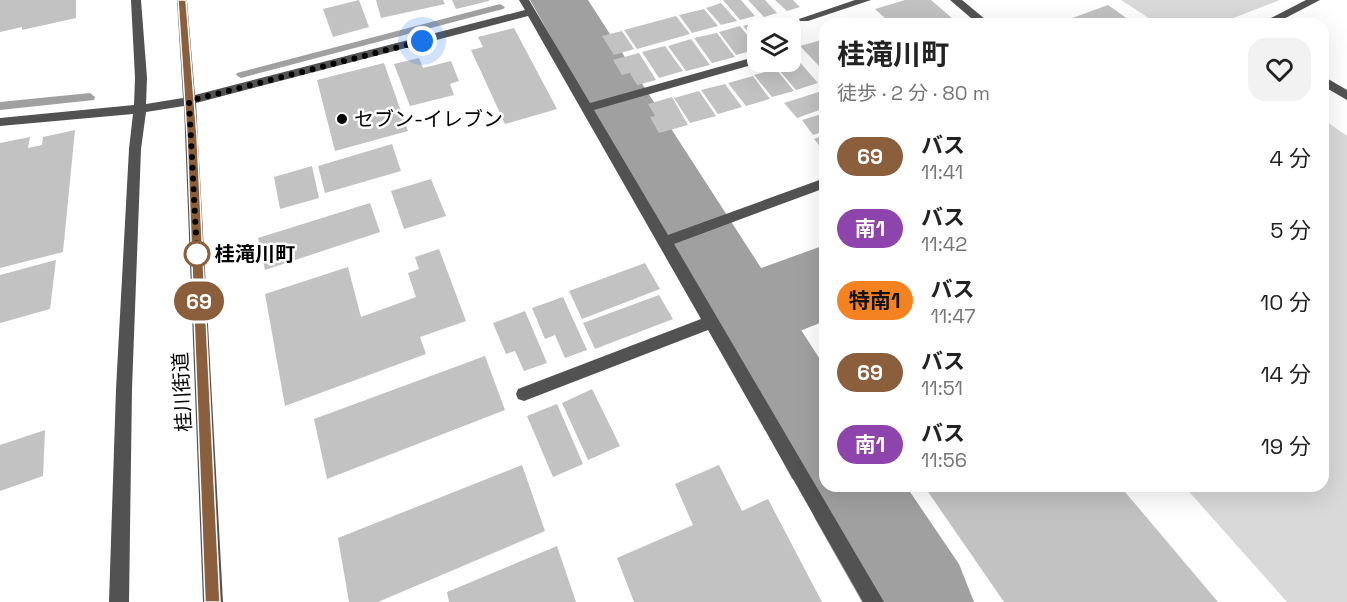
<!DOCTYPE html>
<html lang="ja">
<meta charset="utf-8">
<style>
body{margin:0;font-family:"Space Grotesk","Noto Sans JP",sans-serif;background:#f2f2f2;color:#222;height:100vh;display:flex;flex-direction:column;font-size:22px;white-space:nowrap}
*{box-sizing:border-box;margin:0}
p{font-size:20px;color:#767676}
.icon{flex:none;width:33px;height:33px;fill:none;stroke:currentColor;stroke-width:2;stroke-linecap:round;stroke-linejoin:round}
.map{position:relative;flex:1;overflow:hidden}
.sheet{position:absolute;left:819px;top:18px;width:510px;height:474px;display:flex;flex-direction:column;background:#fff;border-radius:18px;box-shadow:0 6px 24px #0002}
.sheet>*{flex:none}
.badge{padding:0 12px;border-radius:20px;font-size:21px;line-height:39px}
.tools{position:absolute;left:747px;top:18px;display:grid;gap:12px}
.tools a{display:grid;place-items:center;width:54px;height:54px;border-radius:12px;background:#fff;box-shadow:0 6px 24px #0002;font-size:30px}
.you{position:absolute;width:30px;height:30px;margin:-15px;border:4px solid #fff;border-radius:50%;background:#1a73e8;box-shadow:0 0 0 9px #1a73e833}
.map>.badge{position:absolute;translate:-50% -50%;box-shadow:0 0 0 3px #fff}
.round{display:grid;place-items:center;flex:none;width:63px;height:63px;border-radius:18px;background:#f2f2f2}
.overview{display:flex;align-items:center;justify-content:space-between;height:102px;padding:0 18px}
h1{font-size:28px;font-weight:700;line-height:45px}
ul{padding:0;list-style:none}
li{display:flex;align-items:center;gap:18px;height:72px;padding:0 18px}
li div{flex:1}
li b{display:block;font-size:22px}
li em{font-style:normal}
li .badge{min-width:66px;font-weight:700;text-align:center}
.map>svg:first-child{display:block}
</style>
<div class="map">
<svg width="1347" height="602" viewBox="0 0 1347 602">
<rect width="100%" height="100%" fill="#fff"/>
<path fill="#d9d9d9" d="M 1121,0 L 1280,0 L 1218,24 L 1158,24 Z
M 1323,119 L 1347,136 L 1347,602 L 1287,602 L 1184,486 L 1323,486 Z"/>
<path fill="#a0a0a0" d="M 825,245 L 825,321 L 792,334 L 753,271 Z"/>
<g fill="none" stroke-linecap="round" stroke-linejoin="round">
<path fill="#a0a0a0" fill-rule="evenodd" d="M 500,4 L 505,7 L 503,9 L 241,78 L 236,75 L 237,73 Z
M 90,93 L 95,97 L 94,100 L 0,110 L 0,102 Z"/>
<path fill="#a0a0a0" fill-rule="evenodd" d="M 530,0 L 588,0 L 825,367 L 825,486 L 906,486 L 959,564 L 974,602 L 862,602 L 815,519 L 800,486 L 802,483 L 792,479 L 624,167 Z"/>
</g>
<path fill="#c2c2c2" d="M 0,0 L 76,0 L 76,18 L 22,30 L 22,27 L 0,32 Z
M 359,0 L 369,27 L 333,37 L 323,9 Z
M 376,0 L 443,0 L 445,4 L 381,18 Z
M 452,0 L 489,0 L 489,1 L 456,9 Z
M 723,0 L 741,0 L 755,16 L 740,20 Z
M 748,0 L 765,0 L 777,13 L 764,17 Z
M 775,0 L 793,0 L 800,7 L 787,11 Z
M 905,0 L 931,0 L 959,24 L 877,24 L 887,20 L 875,9 Z
M 721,3 L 737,21 L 721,25 L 706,8 Z
M 1108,5 L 1135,24 L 1056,24 Z
M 704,9 L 718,26 L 692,33 L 679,15 Z
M 676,16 L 690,34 L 637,49 L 624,30 Z
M 762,21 L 769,28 L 758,28 L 758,43 L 743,26 Z
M 740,26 L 758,49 L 736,55 L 719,32 Z
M 514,28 L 557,109 L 505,124 L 471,50 L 483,47 L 478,37 Z
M 622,31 L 634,49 L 614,55 L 602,36 Z
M 717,33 L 735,57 L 712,63 L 694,38 Z
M 691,39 L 710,65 L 686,71 L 668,46 Z
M 825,39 L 825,66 L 820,67 L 800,46 Z
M 665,46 L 683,71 L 659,78 L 642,52 Z
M 639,53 L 656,80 L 637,85 L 630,73 L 622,75 L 613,60 Z
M 419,58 L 423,68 L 451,61 L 459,81 L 450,84 L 454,95 L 410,106 L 394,64 Z
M 797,59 L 818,83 L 796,90 L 778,69 L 785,66 L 782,63 Z
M 384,63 L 408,131 L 335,151 L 317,80 Z
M 776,69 L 794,91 L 772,97 L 754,75 Z
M 753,76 L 770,99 L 746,106 L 728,83 Z
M 725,84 L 742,107 L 718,114 L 701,90 Z
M 825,90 L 825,108 L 797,118 L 784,103 Z
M 699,91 L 716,116 L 690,123 L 674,98 Z
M 672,97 L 688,125 L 659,133 L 650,117 L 655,116 L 648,104 Z
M 825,113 L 825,131 L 813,135 L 802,120 Z
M 75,130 L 63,252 L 0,268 L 0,143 L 30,137 L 28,148 L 42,145 L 43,137 Z
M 825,135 L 825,153 L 814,139 Z
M 392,144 L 401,171 L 325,193 L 318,166 Z
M 312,166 L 319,198 L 280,209 L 274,177 Z
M 431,179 L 446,216 L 404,229 L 391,191 Z
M 370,203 L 380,232 L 265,270 L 258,238 Z
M 439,249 L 466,321 L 420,337 L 426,354 L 285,406 L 265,294 L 348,267 L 361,317 L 416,297 L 408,273 L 419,269 L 415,257 Z
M 56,260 L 50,309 L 0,323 L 0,275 Z
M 645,263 L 660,289 L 582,319 L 569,291 Z
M 659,295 L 673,319 L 595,349 L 583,323 Z
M 563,297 L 587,350 L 565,358 L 555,335 L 545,339 L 532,308 Z
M 525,311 L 547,363 L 524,371 L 515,351 L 506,354 L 493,323 Z
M 485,356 L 505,410 L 327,479 L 314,419 Z
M 592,389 L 620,446 L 588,460 L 562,403 Z
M 557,404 L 583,464 L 553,477 L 527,416 Z
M 45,430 L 43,476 L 0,491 L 0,445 Z
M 522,465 L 545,531 L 378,602 L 349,602 L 338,538 Z
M 719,465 L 742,511 L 768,499 L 822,602 L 634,602 L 617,558 L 693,525 L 675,484 Z
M 924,486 L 1120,486 L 1218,602 L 1004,602 Z
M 557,546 L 576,602 L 449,602 L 447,592 Z"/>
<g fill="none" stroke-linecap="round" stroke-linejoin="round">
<path fill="#525252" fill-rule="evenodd" d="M 131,0 L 141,0 L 147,78 L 146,104 L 183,98 L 177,0 L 187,0 L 195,95 L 525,10 L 519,0 L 529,0 L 590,103 L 758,56 L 758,62 L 762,62 L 594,110 L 668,235 L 825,178 L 825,188 L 674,244 L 884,602 L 863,602 L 708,330 L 524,401 L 518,399 L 516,394 L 518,389 L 701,319 L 528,16 L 196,103 L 223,602 L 203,602 L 184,106 L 146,112 L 141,149 L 132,389 L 129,602 L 109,602 L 116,389 L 129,149 L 133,114 L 0,126 L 0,118 L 134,105 L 135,78 Z
M 855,0 L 871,0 L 808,21 L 800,21 L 799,19 Z
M 950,0 L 962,0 L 991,24 L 978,24 Z
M 1306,0 L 1320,0 L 1274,24 L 1259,24 Z
M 1323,76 L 1347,90 L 1347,100 L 1323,86 Z"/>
</g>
<path fill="#8b5e3c" stroke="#fff" stroke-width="1.5" d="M 178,0 L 186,0 L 197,136 L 220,602 L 205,602 L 187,136 Z"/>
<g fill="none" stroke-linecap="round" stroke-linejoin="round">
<path stroke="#000" stroke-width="6" stroke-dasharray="0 10.8" d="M 197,254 L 189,101 L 422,41"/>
</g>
<circle fill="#000" stroke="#fff" stroke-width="2" cx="342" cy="119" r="6"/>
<circle fill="#fff" stroke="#8b5e3c" stroke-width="3" cx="197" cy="254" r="12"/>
<g text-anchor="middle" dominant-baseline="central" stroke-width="5" stroke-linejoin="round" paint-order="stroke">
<g font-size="20" fill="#000" stroke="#fff" text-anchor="start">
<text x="354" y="119">セブン-イレブン</text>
</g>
<g font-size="20" font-weight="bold" fill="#000" stroke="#fff" text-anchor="start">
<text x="215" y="254">桂滝川町</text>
</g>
<g font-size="20" fill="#000" stroke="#fff">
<text transform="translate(182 392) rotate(-93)">桂川街道</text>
</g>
</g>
</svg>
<div class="tools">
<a><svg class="icon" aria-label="layers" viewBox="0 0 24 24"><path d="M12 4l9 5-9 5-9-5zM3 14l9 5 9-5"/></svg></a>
</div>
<div class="you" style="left:422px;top:41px"></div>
<b class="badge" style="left:199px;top:301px;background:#8b5e3c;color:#fff">69</b>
<section class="sheet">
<div class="overview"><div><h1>桂滝川町</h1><p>徒歩 · 2 分 · 80 m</p></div><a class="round"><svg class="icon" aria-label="heart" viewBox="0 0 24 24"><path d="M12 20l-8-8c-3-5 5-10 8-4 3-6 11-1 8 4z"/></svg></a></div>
<ul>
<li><span class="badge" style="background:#8b5e3c;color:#fff">69</span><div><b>バス</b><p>11:41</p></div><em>4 分</em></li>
<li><span class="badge" style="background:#8e44ad;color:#fff">南1</span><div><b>バス</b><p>11:42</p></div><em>5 分</em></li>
<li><span class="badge" style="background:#f58220;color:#111">特南1</span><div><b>バス</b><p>11:47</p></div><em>10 分</em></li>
<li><span class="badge" style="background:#8b5e3c;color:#fff">69</span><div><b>バス</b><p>11:51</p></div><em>14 分</em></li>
<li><span class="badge" style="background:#8e44ad;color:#fff">南1</span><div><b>バス</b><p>11:56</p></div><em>19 分</em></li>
</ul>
</section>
</div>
